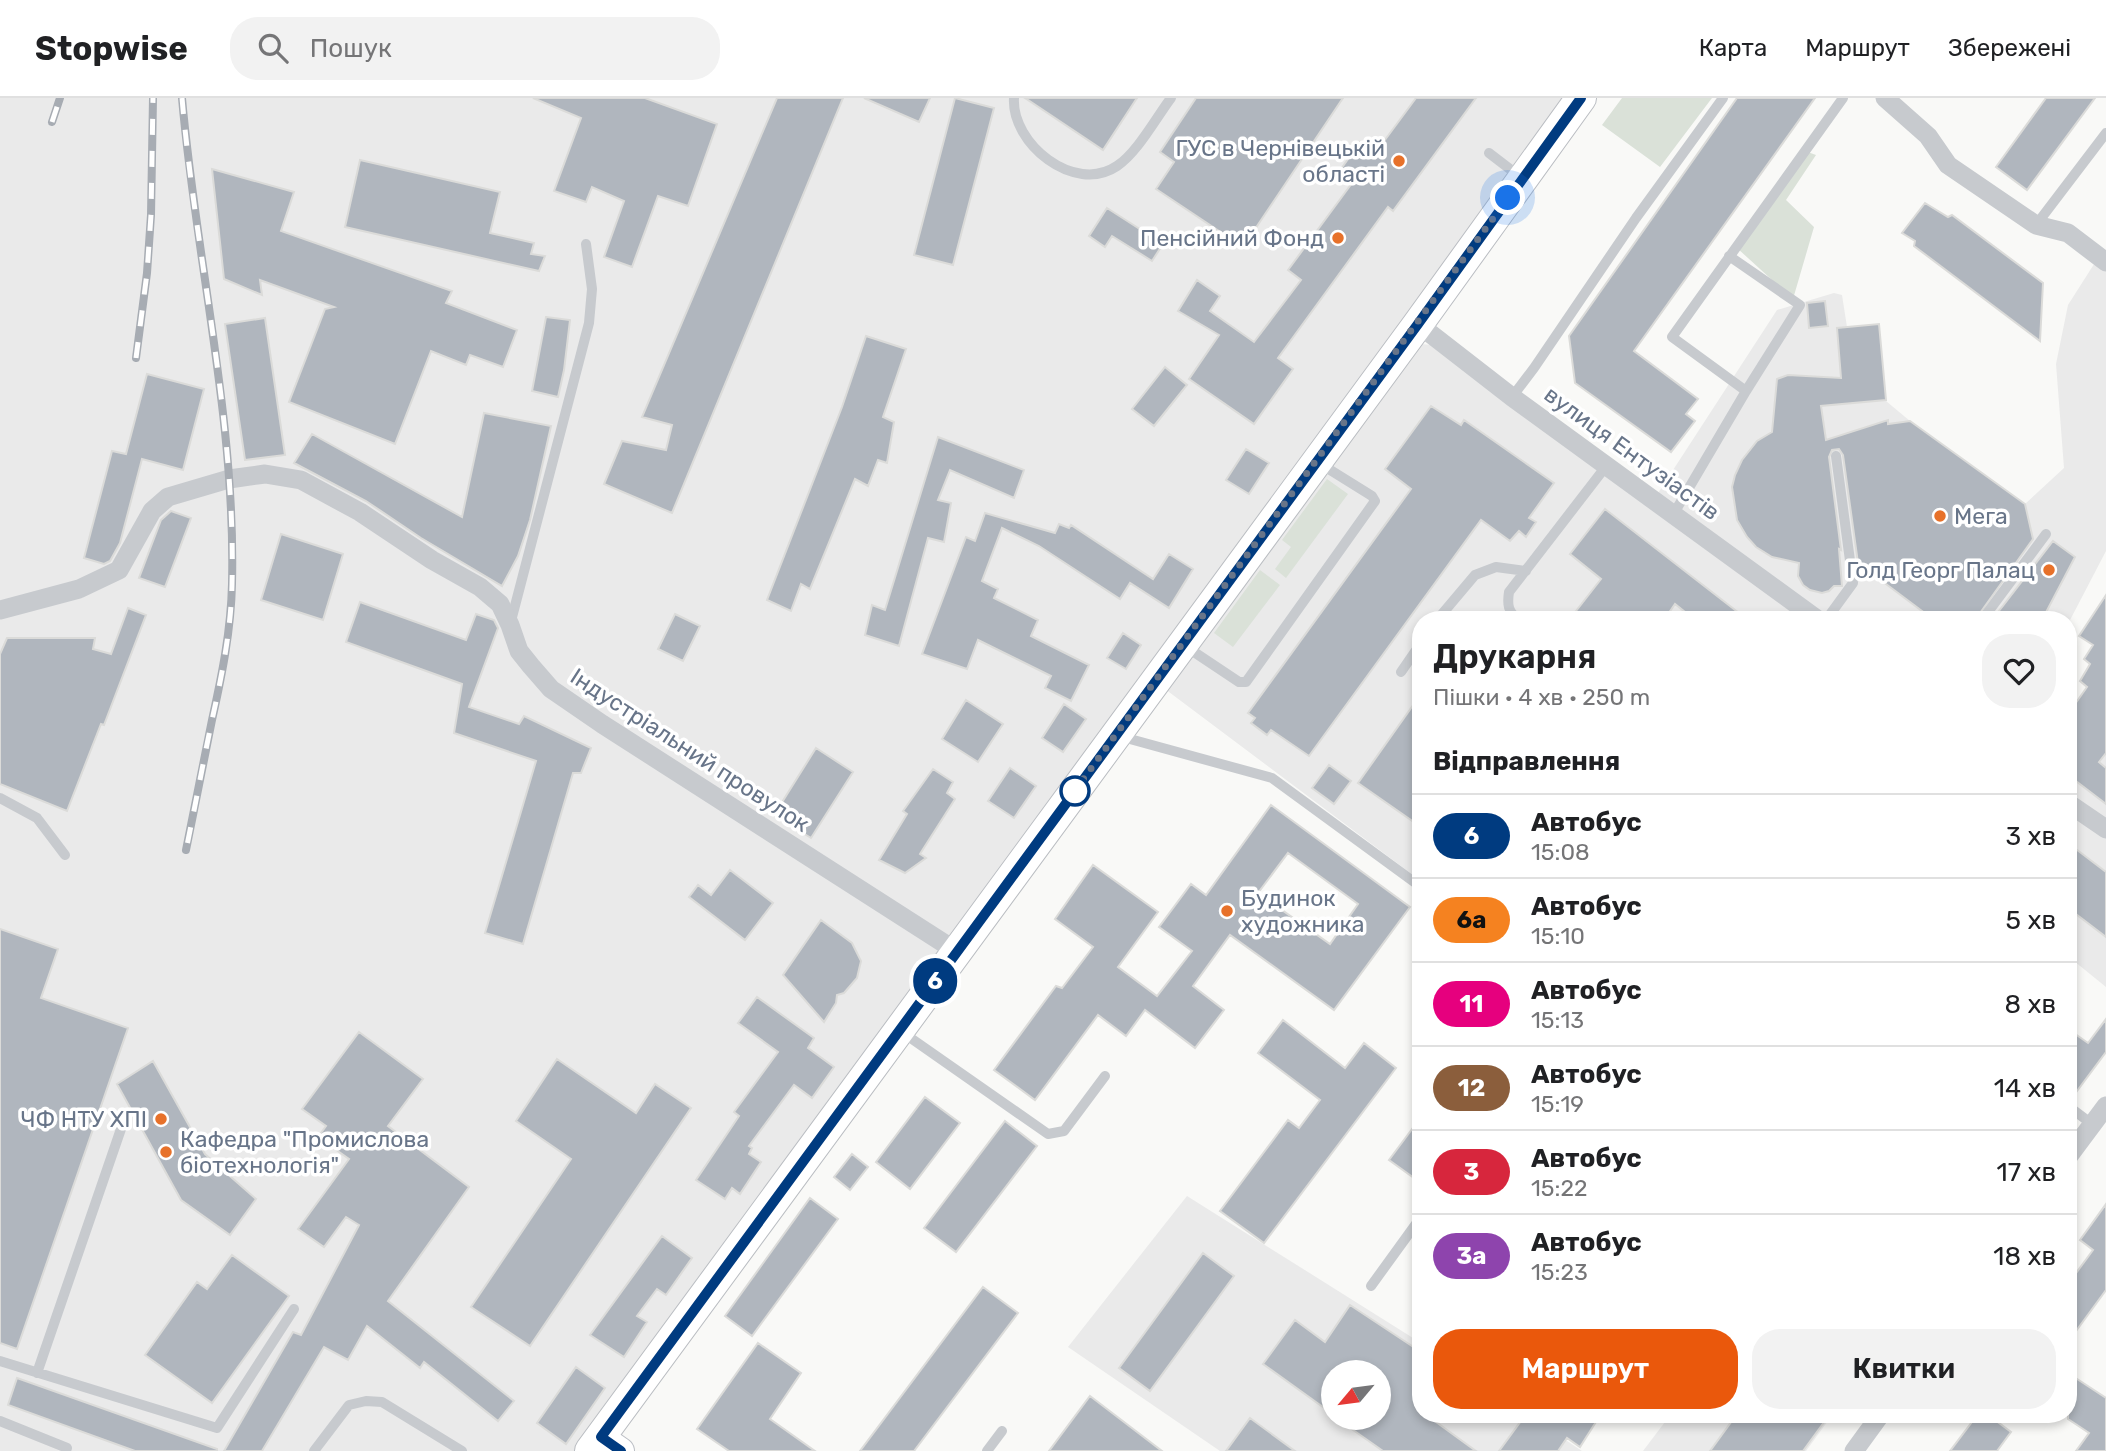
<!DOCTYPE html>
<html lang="uk">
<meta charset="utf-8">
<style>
body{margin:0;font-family:Rubik,sans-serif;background:#f2f2f2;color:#202124;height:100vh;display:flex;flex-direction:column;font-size:26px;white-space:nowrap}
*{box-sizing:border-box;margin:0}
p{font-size:23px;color:#757577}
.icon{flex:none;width:38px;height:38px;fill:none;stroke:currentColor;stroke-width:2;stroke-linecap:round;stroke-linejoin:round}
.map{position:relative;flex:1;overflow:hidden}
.details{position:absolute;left:1412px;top:513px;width:665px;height:812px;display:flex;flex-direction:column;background:#fff;border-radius:28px;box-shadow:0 4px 10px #0003}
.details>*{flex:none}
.badge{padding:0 14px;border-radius:23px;font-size:24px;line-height:46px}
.needle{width:46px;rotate:241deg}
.fabs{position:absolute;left:1321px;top:1262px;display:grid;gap:14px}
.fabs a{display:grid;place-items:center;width:70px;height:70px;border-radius:50%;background:#fff;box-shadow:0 4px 10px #0003;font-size:35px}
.you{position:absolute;width:35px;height:35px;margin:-18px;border:5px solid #fff;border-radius:50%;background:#1a73e8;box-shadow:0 0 0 10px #1a73e833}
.map>.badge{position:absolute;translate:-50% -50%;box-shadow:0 0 0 4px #fff}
h2{padding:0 21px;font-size:26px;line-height:63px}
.round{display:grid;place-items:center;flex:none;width:74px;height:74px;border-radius:28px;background:#f2f2f2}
.head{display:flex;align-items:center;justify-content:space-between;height:119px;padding:0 21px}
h1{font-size:33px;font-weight:600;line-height:52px}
.action{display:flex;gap:14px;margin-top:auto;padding:14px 21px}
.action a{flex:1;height:80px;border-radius:28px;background:#ea580c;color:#fff;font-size:28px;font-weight:600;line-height:80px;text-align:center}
.action a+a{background:#f2f2f2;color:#202124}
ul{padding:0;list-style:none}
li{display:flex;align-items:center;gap:21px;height:84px;padding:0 21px;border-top:2px solid #e0e0e0}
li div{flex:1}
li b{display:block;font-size:26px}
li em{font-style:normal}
li .badge{min-width:77px;font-weight:700;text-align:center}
header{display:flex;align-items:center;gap:42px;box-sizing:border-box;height:98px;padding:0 35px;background:#fff;border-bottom:2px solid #e0e0e0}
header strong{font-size:33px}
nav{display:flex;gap:38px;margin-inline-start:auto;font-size:24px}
.search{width:490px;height:63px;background:#f2f2f2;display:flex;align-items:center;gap:18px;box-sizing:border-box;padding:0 24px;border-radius:28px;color:#757577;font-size:26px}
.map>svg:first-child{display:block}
</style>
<header>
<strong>Stopwise</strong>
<div class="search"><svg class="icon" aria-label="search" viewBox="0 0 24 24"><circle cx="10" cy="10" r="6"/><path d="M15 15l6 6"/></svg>Пошук</div>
<nav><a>Карта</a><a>Маршрут</a><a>Збережені</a></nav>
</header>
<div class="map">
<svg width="2106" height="1353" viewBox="0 0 2106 1353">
<rect width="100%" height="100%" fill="#f9f9f7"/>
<path fill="#eaeaea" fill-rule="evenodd" d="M 0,0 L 1575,0 L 587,1353 L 0,1353 Z
M 2096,163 L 2106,171 L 2106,453 L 2069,524 L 2068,522 L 1421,522 L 1421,783 L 1161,588 L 1419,246 L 1434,247 L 1649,409 L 1777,212 L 1834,195 L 1842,197 L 1847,229 L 1879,226 L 1886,303 L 1910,323 L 2025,406 L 2064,370 L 2056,266 L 2068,207 Z
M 2068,621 L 2106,650 L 2106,889 L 2069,859 Z
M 1187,1098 L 1421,1245 L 1421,1316 L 1527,1316 L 1582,1353 L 1220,1353 L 1068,1249 ZM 1334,1274 L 1379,1274 L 1379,1320 L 1334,1320 Z
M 1671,1316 L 1833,1316 L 1806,1353 L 1643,1353 Z"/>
<path fill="#dae1d8" d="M 1622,0 L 1712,0 L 1660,69 L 1602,27 Z
M 1805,53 L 1816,57 L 1786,102 L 1814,129 L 1793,201 L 1737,150 Z
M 1327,381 L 1348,396 L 1286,480 L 1275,471 L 1291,449 L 1282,442 Z
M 1260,472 L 1280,487 L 1233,549 L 1214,535 Z"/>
<path fill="#b0b6be" stroke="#dbdbd9" stroke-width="2" fill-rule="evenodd" d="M 533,0 L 645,0 L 717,26 L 688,108 L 658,98 L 632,169 L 604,159 L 624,103 L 592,89 L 586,104 L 554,93 L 581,20 Z
M 777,0 L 843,0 L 672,415 L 604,386 L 622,343 L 666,352 L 672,327 L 642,319 Z
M 864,0 L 930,0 L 919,24 Z
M 955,0 L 994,10 L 953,167 L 914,157 Z
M 1025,0 L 1137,0 L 1103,52 Z
M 1196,0 L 1343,0 L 1243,149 L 1156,91 L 1174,64 L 1160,54 Z
M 1416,0 L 1476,0 L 1393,113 L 1388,109 L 1278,260 L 1293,271 L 1254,326 L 1189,281 L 1219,237 L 1178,213 L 1197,182 L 1220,198 L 1210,213 L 1254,244 L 1301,182 L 1288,172 L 1355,81 L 1341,71 L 1360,44 L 1376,54 Z
M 1737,0 L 1815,0 L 1634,253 L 1698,301 L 1686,316 L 1695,323 L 1671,354 L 1575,285 L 1569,238 Z
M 2046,0 L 2095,0 L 2027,92 L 1996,69 Z
M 360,62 L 500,94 L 490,135 L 534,145 L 531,156 L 545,158 L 539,173 L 345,129 Z
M 212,71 L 294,94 L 281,133 L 452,193 L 446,205 L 517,232 L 503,269 L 470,257 L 466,267 L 431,253 L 395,346 L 289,304 L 325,211 L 334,209 L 260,182 L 262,197 L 224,181 Z
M 1925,105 L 1948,119 L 1952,117 L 2043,185 L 2040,243 L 1914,148 L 1915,143 L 1902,135 Z
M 1107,110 L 1163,146 L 1152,163 L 1112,138 L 1105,149 L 1089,138 Z
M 1825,203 L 1828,228 L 1809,230 L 1807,205 Z
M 546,219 L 570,222 L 564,272 L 558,299 L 532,293 Z
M 265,220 L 285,357 L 245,362 L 225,226 Z
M 1879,226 L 1886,302 L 1821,308 L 1826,342 L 1888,322 L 1888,326 L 1910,323 L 2025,406 L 2033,441 L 1975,522 L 1934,522 L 1858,465 L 1843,357 L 1839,351 L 1832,352 L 1829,359 L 1841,452 L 1839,451 L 1842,488 L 1834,488 L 1829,493 L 1822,495 L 1810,492 L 1803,487 L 1798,478 L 1799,465 L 1772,459 L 1756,449 L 1747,439 L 1737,422 L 1732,389 L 1735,377 L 1742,362 L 1757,343 L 1772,334 L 1777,281 L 1788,277 L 1841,280 L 1837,230 Z
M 866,238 L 906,251 L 883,319 L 894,324 L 887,365 L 878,362 L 868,388 L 855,381 L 810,491 L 801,486 L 791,513 L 767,502 L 842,309 Z
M 1165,269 L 1187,287 L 1154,328 L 1132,311 Z
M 147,276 L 204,291 L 183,372 L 142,361 L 120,445 L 110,463 L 104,466 L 84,460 L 112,353 L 126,356 Z
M 1431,308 L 1461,327 L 1464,322 L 1554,385 L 1529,420 L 1536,424 L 1526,439 L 1519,433 L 1510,443 L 1481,422 L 1309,658 L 1271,632 L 1267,637 L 1251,625 L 1255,620 L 1248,615 L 1411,391 L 1385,371 Z
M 484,315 L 551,328 L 530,422 L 518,458 L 502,488 L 421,440 L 366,403 L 294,365 L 312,336 L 462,419 Z
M 938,339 L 1024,372 L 1014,400 L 950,372 L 938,402 L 951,405 L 944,444 L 928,440 L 899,548 L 865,537 L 872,507 L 885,512 Z
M 1246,351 L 1269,365 L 1249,396 L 1226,382 Z
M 1605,411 L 1690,477 L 1748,522 L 1695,522 L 1675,506 L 1664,522 L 1569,522 L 1601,481 L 1570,456 Z
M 171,413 L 191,420 L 165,489 L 139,480 L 161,422 Z
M 985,415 L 1055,435 L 1059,426 L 1069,430 L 1071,427 L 1153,481 L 1169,456 L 1193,471 L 1169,510 L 1130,485 L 1120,501 L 1039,448 L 1002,430 L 982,483 L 998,491 L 994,500 L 1038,522 L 1031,538 L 1089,567 L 1071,603 L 1045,590 L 1051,578 L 978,542 L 967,571 L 922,556 L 966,439 L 975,443 Z
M 281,436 L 343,456 L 323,522 L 261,502 Z
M 2053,443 L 2075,459 L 2042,522 L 1992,522 Z
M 2106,497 L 2106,655 L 2099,664 L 2106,670 L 2106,706 L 2068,677 L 2068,616 L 2087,589 L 2080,583 L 2090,566 L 2084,561 L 2093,547 L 2079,538 Z
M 360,504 L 466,542 L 476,516 L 494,522 L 498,530 L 469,609 L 519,626 L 524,618 L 591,650 L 581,675 L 573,675 L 523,846 L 485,835 L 536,663 L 454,635 L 462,586 L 346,544 Z
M 128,510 L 146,517 L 104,627 L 101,626 L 67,713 L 0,686 L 0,556 L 7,540 L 95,540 L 93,551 L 111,556 Z
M 675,516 L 700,528 L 683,563 L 658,551 Z
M 1123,535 L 1141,547 L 1126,571 L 1107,560 Z
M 1421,596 L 1421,729 L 1358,685 Z
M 966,602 L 1003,626 L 978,664 L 942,641 Z
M 1064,606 L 1086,621 L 1063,654 L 1042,640 Z
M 816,650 L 853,674 L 811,740 L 774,717 Z
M 1329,667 L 1351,683 L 1334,706 L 1312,690 Z
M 1010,670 L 1036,688 L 1014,720 L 988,703 Z
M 933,671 L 953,684 L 947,695 L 955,701 L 920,756 L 926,760 L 905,775 L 879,762 L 907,716 L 903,713 Z
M 1271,707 L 1410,809 L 1334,912 L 1230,837 L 1193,888 L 1224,912 L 1195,950 L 1145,912 L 1126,938 L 1098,917 L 1035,1002 L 994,972 L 1056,888 L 1062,890 L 1093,849 L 1055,821 L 1093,767 L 1158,814 L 1118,869 L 1157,898 L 1192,853 L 1159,829 L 1191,786 L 1206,797 ZM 1288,755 L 1358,806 L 1330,846 L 1258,795 Z
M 2068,745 L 2106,774 L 2106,839 L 2068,810 Z
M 730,772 L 773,805 L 745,842 L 689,799 L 698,787 L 711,797 Z
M 821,822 L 852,845 L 861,863 L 857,880 L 844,895 L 837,897 L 836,905 L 824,924 L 783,877 Z
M 0,831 L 58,851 L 41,900 L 128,930 L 17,1251 L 0,1245 Z
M 757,899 L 814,940 L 808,950 L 834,969 L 812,1000 L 794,987 L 749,1048 L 752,1050 L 749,1056 L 761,1064 L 740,1096 L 732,1090 L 725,1101 L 696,1082 L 739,1018 L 734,1014 L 778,954 L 738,925 Z
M 2106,921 L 2106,954 L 2071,1001 L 2068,1001 L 2068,931 L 2088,945 Z
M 1283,922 L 1345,970 L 1364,945 L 1396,970 L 1264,1145 L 1220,1113 L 1288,1022 L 1299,1030 L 1320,1002 L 1258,955 Z
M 359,934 L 423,981 L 388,1028 L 469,1089 L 388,1203 L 514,1303 L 498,1323 L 424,1264 L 420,1270 L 367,1228 L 348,1262 L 324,1249 L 262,1353 L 224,1353 L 293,1234 L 301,1237 L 359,1127 L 346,1119 L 324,1149 L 298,1131 L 349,1061 L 318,1039 L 326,1028 L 302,1011 Z
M 557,961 L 636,1015 L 655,986 L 691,1010 L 530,1248 L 471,1209 L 571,1061 L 516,1023 Z
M 153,963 L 205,1056 L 256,1101 L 230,1137 L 181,1102 L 117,986 Z
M 925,999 L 960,1025 L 910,1091 L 876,1064 Z
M 1421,1019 L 1421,1085 L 1389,1062 Z
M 1005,1023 L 1037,1048 L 956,1154 L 924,1130 Z
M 852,1056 L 868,1069 L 850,1092 L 834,1079 Z
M 810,1100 L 838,1121 L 752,1238 L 725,1218 Z
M 2106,1106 L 2106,1192 L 2068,1244 L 2068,1186 L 2093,1152 L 2080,1142 Z
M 662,1138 L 692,1160 L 666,1197 L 657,1191 L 637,1218 L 647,1224 L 624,1259 L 590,1237 Z
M 1203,1155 L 1234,1178 L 1150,1293 L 1119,1270 Z
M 232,1157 L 289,1198 L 212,1305 L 145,1257 L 197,1184 L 207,1191 Z
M 983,1189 L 1018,1215 L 914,1353 L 860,1353 Z
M 1350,1207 L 1421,1254 L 1421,1316 L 1425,1316 L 1476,1353 L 1383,1353 L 1336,1320 L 1379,1320 L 1379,1274 L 1334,1274 L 1334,1317 L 1263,1266 L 1295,1222 L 1325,1244 Z
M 758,1245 L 801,1275 L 770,1321 L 815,1353 L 729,1353 L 697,1331 Z
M 576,1269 L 605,1290 L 566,1346 L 537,1325 Z
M 2068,1275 L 2106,1300 L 2106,1353 L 2076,1353 L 2089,1335 L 2068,1321 Z
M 17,1280 L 217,1351 L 217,1353 L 135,1353 L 8,1307 Z
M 1090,1298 L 1162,1353 L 1049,1353 Z
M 1526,1316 L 1601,1316 L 1580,1349 L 1567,1340 L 1558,1353 L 1499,1353 Z
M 1737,1316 L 1830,1316 L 1803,1353 L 1710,1353 Z
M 1978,1316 L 1987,1316 L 2011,1334 L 1997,1353 L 1950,1353 Z
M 1250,1320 L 1295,1353 L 1226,1353 Z"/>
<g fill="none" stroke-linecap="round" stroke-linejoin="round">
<g stroke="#bcbfc5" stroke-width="28">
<path id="secondary" d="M 601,1339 L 621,1353"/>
</g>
<g stroke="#babdc2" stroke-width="32">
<path id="primary" d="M 590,1353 L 1418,226 L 1581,0"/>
</g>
<path stroke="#c7cace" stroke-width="10" d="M 1014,0 C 1011,45 1074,97 1117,68 C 1137,55 1156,20 1171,0
M 1489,55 L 1519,78
M 2036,127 L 2106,35
M 1729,158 L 1800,207 L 1746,293
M 1512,299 L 1534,270 L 1636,120 L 1723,0
M 1673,417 L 1746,293 L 1672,239 L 1843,0
M 1437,522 L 1475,477 L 1496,469 L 1526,473
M 1519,522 C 1508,514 1507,507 1509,494 L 1607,367
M 1826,522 L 1853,485 L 1836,358
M 1982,522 L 2046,436
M 511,523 L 589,225 L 592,191 L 586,146
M 1185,548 L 1239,584 L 1246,584 L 1375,403 L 1372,398 L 1319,365
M 1401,574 L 1421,545
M 1119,638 L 1272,680 L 1421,789
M 0,700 L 37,720 L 65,757
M 902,934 L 1048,1036 L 1064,1033 L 1105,978
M 2068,1008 L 2092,1026
M 1371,1188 L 1421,1119
M 0,1263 L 217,1330 L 294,1211
M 37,1275 L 122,1028
M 0,1323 L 67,1350 L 66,1353
M 314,1353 L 349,1307 L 366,1303 L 382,1304 L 462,1353
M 987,1353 L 1002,1333"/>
<path stroke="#c7cace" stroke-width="19" d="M 1885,0 L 1928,38 L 1948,67 L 2036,127 L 2068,135 L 2106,164
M 1418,226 L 1512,299 L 1818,522
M 0,512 L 79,491 L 119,472 L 152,413 L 168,399 L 229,381 L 265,376 L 301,382 L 360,414 L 432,462 L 480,489 L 500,506 L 510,527 L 519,553 L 531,568 L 551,591 L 602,626 L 956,853
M 2068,705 L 2106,731
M 2068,1059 L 2106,1008
M 1854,1353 L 1881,1316"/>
<use href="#secondary" stroke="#fff" stroke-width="26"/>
<use href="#primary" stroke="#fff" stroke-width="30"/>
<g stroke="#a7acb3" stroke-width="8">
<path id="rail" d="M 182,0 C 196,162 236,323 232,486 C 231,532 222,577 212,622 C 203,665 195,709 186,752
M 52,24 L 60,0
M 136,260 L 147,175 L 151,117 L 153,0"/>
</g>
<use href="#rail" stroke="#fff" stroke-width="5" stroke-dasharray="16" stroke-linecap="butt"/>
</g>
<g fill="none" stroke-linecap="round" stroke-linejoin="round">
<g stroke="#fff" stroke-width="16">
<path id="line" d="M 621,1353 L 601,1339 L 1418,226 L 1581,0"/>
</g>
<use href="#line" stroke="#003b80" stroke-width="10"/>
<path stroke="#687589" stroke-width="7" stroke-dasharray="0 12.6" d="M 1075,693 L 1068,702 L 1508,100"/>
</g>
<g fill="#e7712a" stroke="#fff" stroke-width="2.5">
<circle cx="1399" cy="63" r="7"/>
<circle cx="1338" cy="140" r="7"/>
<circle cx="1940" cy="418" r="7"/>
<circle cx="2049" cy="472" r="7"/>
<circle cx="1227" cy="813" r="7"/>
<circle cx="161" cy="1021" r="7"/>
<circle cx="166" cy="1054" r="7"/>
</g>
<circle fill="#fff" stroke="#003b80" stroke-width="3.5" cx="1075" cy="693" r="14"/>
<g text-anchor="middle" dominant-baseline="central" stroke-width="7" stroke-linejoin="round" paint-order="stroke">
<g font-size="23" fill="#687589" stroke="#fff" text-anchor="end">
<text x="1385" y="50">ГУС в Чернівецькій<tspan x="1385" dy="26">області</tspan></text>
<text x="1324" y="140">Пенсійний Фонд</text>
<text x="1954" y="418" text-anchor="start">Мега</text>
<text x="2035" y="472">Голд Георг Палац</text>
<text x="1241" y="800" text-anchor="start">Будинок<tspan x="1241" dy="26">художника</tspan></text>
<text x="147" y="1021">ЧФ НТУ ХПІ</text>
<text x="180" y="1041" text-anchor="start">Кафедра "Промислова<tspan x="180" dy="26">біотехнологія"</tspan></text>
</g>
<g font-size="23" fill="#687589" stroke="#fff">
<text transform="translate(1632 355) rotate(36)">вулиця Ентузіастів</text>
<text transform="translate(690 652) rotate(33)">Індустріальний провулок</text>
</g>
</g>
</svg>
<div class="fabs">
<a><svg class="needle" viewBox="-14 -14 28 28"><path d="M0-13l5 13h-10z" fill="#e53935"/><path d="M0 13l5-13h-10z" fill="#757577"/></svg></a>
</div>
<div class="you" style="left:1508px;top:100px"></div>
<b class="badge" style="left:935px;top:883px;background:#003b80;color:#fff">6</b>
<section class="details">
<div class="head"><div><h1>Друкарня</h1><p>Пішки · 4 хв · 250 m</p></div><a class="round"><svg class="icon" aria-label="heart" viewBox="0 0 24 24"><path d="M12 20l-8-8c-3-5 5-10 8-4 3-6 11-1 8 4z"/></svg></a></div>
<h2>Відправлення</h2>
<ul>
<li><span class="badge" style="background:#003b80;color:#fff">6</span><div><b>Автобус</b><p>15:08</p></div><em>3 хв</em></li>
<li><span class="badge" style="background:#f58220;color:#111">6а</span><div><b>Автобус</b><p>15:10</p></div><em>5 хв</em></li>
<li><span class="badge" style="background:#e6007e;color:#fff">11</span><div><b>Автобус</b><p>15:13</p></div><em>8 хв</em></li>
<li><span class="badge" style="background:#8b5e3c;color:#fff">12</span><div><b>Автобус</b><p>15:19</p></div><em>14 хв</em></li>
<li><span class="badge" style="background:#d7263d;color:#fff">3</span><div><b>Автобус</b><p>15:22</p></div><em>17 хв</em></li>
<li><span class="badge" style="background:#8e44ad;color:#fff">3а</span><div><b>Автобус</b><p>15:23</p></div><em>18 хв</em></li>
</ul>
<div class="action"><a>Маршрут</a><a>Квитки</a></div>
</section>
</div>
